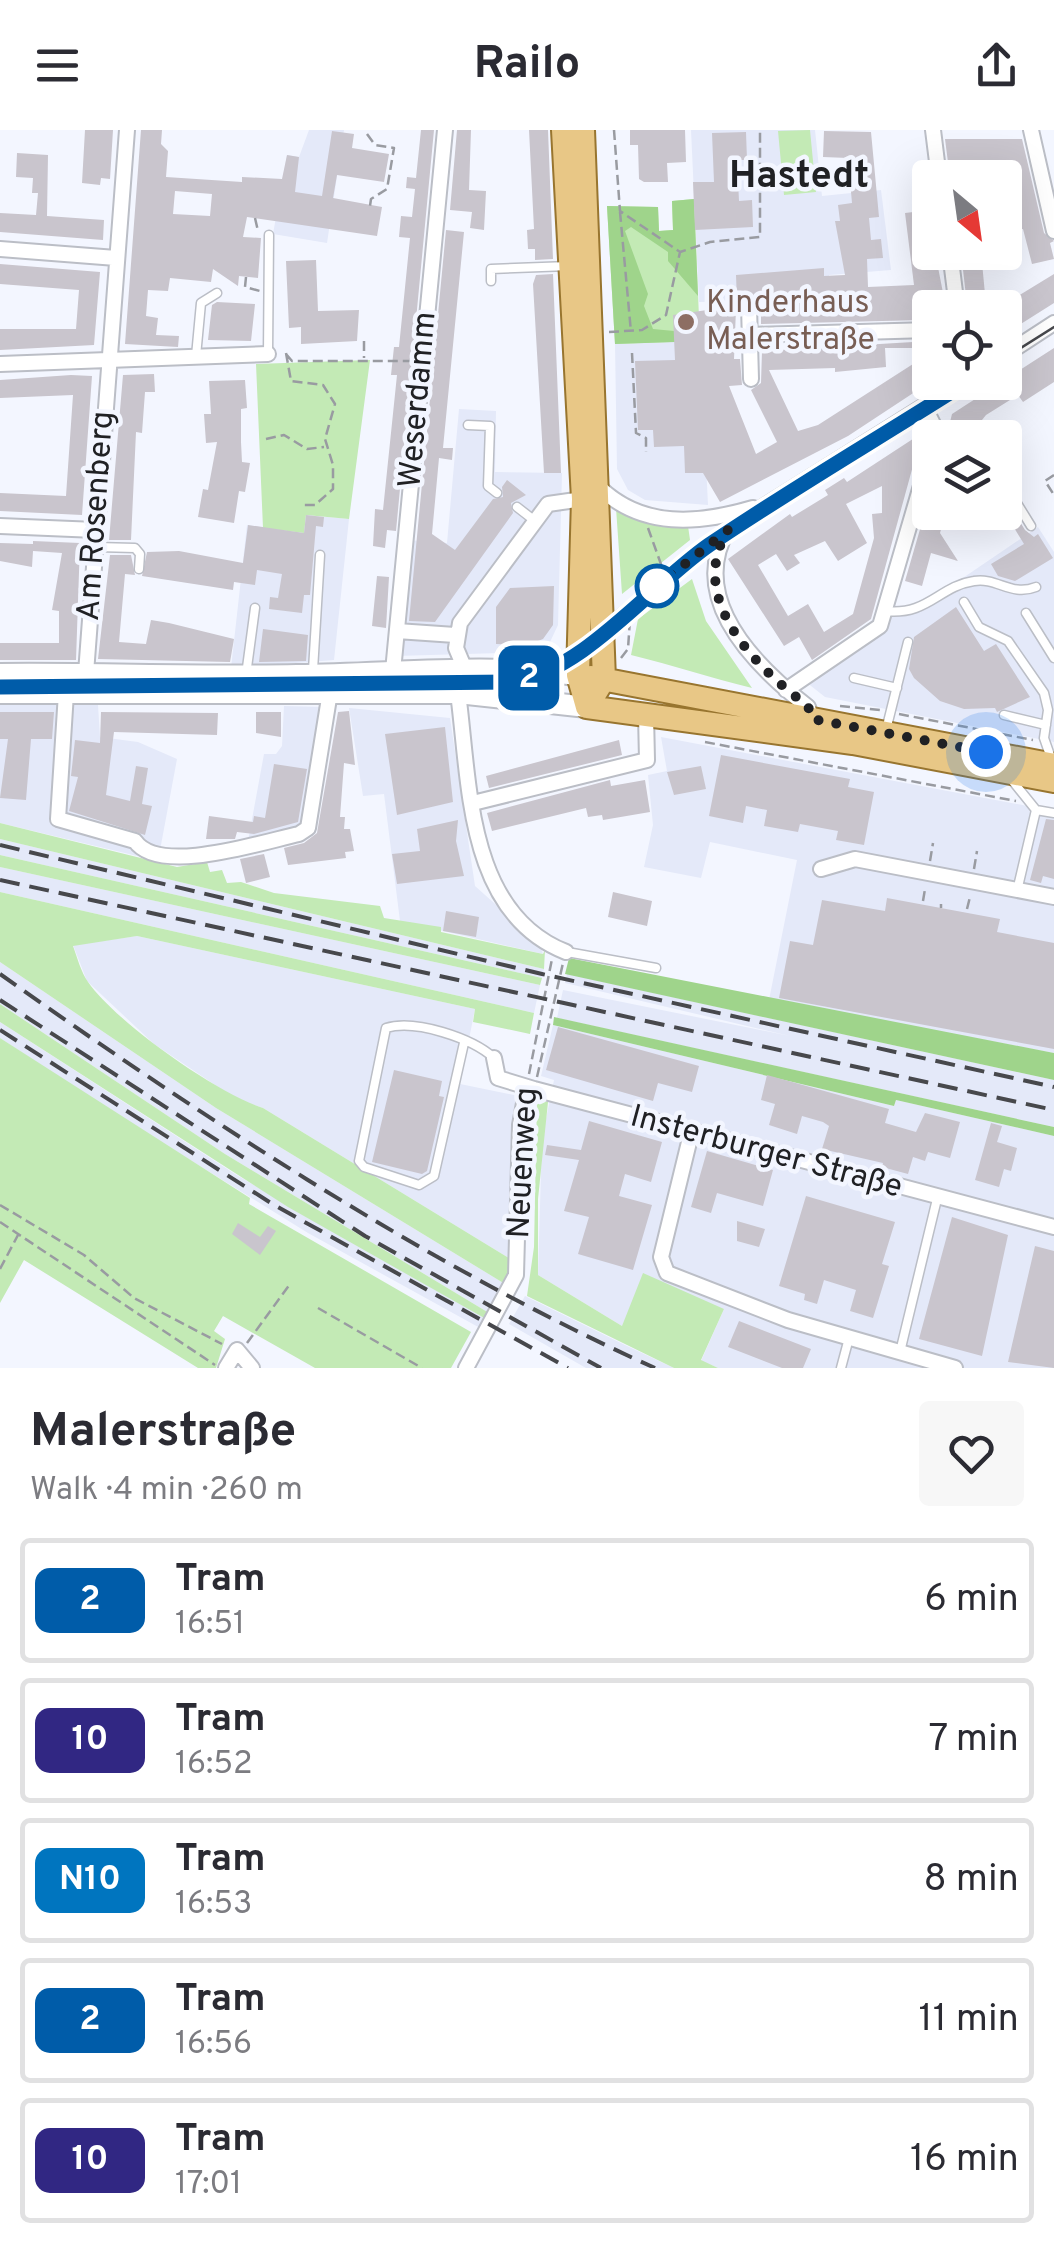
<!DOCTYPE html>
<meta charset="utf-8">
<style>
body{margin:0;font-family:Overpass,sans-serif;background:#f7f7f7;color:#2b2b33;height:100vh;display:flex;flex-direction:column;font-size:38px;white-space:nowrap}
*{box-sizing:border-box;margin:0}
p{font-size:32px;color:#7c7c81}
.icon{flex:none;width:55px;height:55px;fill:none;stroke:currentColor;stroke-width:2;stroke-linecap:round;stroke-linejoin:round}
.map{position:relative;height:1238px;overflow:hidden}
.side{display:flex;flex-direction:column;background:#fff;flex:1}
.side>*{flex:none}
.badge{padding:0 20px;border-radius:15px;font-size:35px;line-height:65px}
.needle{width:65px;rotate:151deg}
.tools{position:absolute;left:912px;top:30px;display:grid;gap:20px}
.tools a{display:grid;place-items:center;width:110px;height:110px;border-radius:10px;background:#fff;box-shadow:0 10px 40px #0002;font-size:50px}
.you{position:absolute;width:50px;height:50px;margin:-25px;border:8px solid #fff;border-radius:50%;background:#1a73e8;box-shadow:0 0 0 15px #1a73e833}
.map>.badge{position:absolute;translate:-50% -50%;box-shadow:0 0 0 5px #fff}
.round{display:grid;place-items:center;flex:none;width:105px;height:105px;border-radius:10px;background:#f7f7f7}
.headline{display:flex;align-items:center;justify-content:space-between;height:170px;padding:0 30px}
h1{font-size:48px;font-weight:700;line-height:75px}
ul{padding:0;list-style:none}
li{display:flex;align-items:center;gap:30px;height:125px;margin:0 20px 15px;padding:0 10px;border:5px solid #e1e1e2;border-radius:10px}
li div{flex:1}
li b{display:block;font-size:38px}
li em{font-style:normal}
li .badge{min-width:110px;font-weight:700;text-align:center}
header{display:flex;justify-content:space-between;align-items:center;height:130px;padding:0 30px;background:#fff;font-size:45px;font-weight:700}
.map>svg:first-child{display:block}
</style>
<header><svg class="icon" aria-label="menu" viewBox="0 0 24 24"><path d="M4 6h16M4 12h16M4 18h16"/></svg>Railo<svg class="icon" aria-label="share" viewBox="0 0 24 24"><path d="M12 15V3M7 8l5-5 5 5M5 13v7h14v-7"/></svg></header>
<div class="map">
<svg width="1054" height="1238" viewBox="0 0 1054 1238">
<rect width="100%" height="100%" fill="#f3f6ff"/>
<path fill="#e4e9f9" d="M 309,0 L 344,0 L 327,113 L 273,104 L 287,25 L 299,27 Z
M 691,0 L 815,0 L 822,66 L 881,60 L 891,140 L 829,145 L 831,169 L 699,172 Z
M 700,211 L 708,375 L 645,370 L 628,360 L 617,339 L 615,214 Z
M 459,279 L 496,281 L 495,342 L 562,343 L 558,495 L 550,512 L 534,522 L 395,526 L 407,410 L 447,413 Z
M 306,385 L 349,389 L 334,530 L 231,538 L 247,395 L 303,403 Z
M 1038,397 L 1054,422 L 1054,612 L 825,567 L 801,548 L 893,484 L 929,471 Z
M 0,574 L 98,575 L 100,607 L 138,612 L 177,629 L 158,731 L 0,693 Z
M 284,576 L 324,577 L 307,695 L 248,711 L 264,624 L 276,624 L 282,616 Z
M 349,578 L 450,588 L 475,756 L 540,814 L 543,824 L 400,791 L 384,664 L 363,666 Z
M 661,607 L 1054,681 L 1054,923 L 769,870 L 797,730 L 710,712 L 701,748 L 644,737 L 653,695 L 648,645 L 667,641 Z
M 0,709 L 544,839 L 542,848 L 0,725 Z
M 0,737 L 540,855 L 534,883 L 0,762 Z
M 137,806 L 475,879 L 460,954 L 519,966 L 512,1130 L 263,978 L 236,969 L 154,914 L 87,851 L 73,815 Z
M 0,832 L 216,978 L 505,1154 L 489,1183 L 225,1024 L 0,874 Z
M 567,844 L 1054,950 L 1054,997 L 557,888 L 563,860 L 790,906 L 565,853 Z
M 0,892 L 235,1044 L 486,1189 L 480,1198 L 308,1103 L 95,971 L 0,908 Z
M 553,895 L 894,976 L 896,970 L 1054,1006 L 1054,1238 L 718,1238 L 701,1231 L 724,1179 L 622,1196 L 538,1145 L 542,1008 L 554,950 L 541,946 Z
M 525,1166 L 627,1216 L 674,1238 L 586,1238 L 509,1194 Z"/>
<path fill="#c3eab5" d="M 810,0 L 816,62 L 784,65 L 778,1 Z
M 694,69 L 700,211 L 615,214 L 607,76 L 658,77 L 659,101 L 673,100 L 672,71 Z
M 370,230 L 349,389 L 306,385 L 304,403 L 263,398 L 256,234 Z
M 616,378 L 647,392 L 688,396 L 690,410 L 622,464 Z
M 692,449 L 706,491 L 752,558 C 710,548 673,535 631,525 L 638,489 Z
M 0,693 L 177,737 L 207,732 L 210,742 L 222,740 L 227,753 L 241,752 L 274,763 L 380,776 L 384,788 L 441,797 L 441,802 L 543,824 L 545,820 L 544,839 L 0,709 Z
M 0,725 L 542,848 L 540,855 L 0,737 Z
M 0,762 L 534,883 L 530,904 L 473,892 L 475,879 L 137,806 L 73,816 C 77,827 81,842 88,852 C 116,892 216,963 263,978 L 512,1130 L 505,1154 L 216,978 L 0,832 Z
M 0,874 L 225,1024 L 489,1183 L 486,1189 L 288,1077 L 0,892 Z
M 0,908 L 250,1068 L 249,1074 L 471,1202 L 451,1238 L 315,1238 L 223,1186 L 214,1201 L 225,1209 L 216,1238 L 198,1238 L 24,1130 L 0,1173 Z
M 537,970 L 548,972 L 538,1069 L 538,1145 L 622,1196 L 643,1143 L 724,1179 L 701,1230 L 718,1238 L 674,1238 L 527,1166 L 534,1117 Z"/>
<path fill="#9fd48b" d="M 694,69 L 698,166 L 668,131 L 668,122 L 631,97 L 625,101 L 648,164 L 644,176 L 653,199 L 674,201 L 675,212 L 615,214 L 607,76 L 658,77 L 659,101 L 673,100 L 672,71 Z
M 569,828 L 1054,923 L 1054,950 L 565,844 Z
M 554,887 L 1054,997 L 1054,1006 L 896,970 L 894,976 L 553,895 Z"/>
<path fill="#c9c5cd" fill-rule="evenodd" d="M 85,0 L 113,0 L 110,49 L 101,48 L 100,55 L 82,53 Z
M 141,0 L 162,0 L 161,14 L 168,21 L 166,47 L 242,52 L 242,47 L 282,49 L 287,25 L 299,27 L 295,62 L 322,66 L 332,1 L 354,4 L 352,18 L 389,24 L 384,52 L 337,45 L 333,68 L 382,77 L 377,106 L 247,87 L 243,107 L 261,108 L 258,148 L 239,146 L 238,156 L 213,139 L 211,152 L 170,148 L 168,161 L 148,160 L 146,186 L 158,188 L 156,205 L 179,206 L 178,217 L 125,214 ZM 175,61 L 212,64 L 210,86 L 173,84 Z
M 421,0 L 434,0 L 396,401 L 387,400 L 385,418 L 373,416 L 375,379 L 383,380 L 397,245 L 391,245 L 394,217 L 399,217 L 410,108 L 399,107 L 401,86 L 412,87 L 415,59 L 406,58 L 407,47 L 416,48 Z
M 457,0 L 471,0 L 469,60 L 486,61 L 484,100 L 470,98 L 472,82 L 450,80 Z
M 529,0 L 548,0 L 553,129 L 535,130 L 535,119 L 528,119 L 527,100 L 534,99 Z
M 630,0 L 685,0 L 686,32 L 667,33 L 668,52 L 644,52 L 639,49 L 638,15 L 630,15 Z
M 824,1 L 871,2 L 879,87 L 869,88 L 871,110 L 881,109 L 883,128 L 867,129 L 868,157 L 914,155 L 905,83 L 930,80 L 930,122 L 935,122 L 946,178 L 922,178 L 922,190 L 761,194 L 761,170 L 750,165 L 737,171 L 736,145 L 824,138 L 824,146 L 845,145 L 835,91 L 840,91 L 838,75 L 852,73 L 848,28 L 823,27 Z
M 746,2 L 747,30 L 737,30 L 739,71 L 752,70 L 753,97 L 695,100 L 693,52 L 714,52 L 712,3 Z
M 945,9 L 1022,9 L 1044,103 L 1054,111 L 1050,113 L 1054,129 L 1032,134 L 1023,99 L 1017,100 L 1011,76 L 1007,77 L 1005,70 L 1005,64 L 1016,57 L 1009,30 L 978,31 L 979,40 L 970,41 L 971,48 L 950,48 Z
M 17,23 L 48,25 L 47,86 L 104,90 L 103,110 L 0,102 L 0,83 L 36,85 L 38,63 L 32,63 L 33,48 L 16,47 Z
M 446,100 L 464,102 L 443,318 L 453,318 L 452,330 L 439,328 L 432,404 L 455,420 L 493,369 L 503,367 L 502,357 L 507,350 L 526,365 L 511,373 L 513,383 L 435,492 L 409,491 Z
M 961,122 L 981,122 L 985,164 L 966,166 Z
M 316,130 L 318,181 L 359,180 L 357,211 L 301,214 L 301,197 L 289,198 L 286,131 Z
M 0,134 L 100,142 L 94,215 L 0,220 L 0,199 L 76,199 L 79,160 L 0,154 Z
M 553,144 L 561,343 L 544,343 L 533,154 L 536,145 Z
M 1054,144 L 1054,173 L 1005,204 L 1005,174 Z
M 217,172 L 255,174 L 251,211 L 208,210 L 212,175 Z
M 714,179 L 736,179 L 734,229 L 740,229 L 742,255 L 729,256 L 756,324 L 777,312 L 751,260 L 761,253 L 762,221 L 930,211 L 930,252 L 848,306 L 720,372 L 703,343 L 685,343 L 684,316 L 654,317 L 653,300 L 638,300 L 635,231 L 675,230 L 673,185 ZM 885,218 L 913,218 L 913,234 L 818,295 L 798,301 L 769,240 L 835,238 L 835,242 L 886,237 Z
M 1054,218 L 1054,252 L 1023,272 L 1018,265 L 986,285 L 978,295 L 986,308 L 972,308 L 949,296 L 952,284 Z
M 154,244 L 155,262 L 145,262 L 142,303 L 136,302 L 131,410 L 109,410 L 123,245 Z
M 71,245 L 92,246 L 82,385 L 0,381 L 0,363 L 66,366 L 73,265 L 0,268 L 0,250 Z
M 245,250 L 247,278 L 241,279 L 241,312 L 242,332 L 250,333 L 245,362 L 239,361 L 234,393 L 198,387 L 203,359 L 208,360 L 217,312 L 206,313 L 204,284 L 211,284 L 209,251 Z
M 922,303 L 871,489 L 812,530 L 799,507 L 784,516 L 728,429 L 790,384 L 792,387 L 828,365 L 825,360 L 844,348 L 847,352 ZM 882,356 L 882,383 L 872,384 L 874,408 L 853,484 L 824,502 L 808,474 L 788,486 L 758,435 L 776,424 L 787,441 L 800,433 L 794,425 L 825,411 L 838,431 L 867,413 L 846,374 Z
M 1005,368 L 1025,400 L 1034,407 L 1038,404 L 1053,428 L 1015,451 L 998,446 L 991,434 L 1024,414 L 1005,383 Z
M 925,382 L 946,382 L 940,403 L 958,431 L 931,423 L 922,456 L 905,451 Z
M 306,385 L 324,387 L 323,397 L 316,396 L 310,465 L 304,465 L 302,483 L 269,479 L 270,467 L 278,468 L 282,444 L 257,440 L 255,455 L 234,452 L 233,460 L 142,446 L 147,422 L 179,421 L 243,433 L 248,395 L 304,403 Z
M 33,411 L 80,413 L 76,530 L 0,530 L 0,513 L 59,513 L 59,481 L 52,480 L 62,423 L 33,421 L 32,437 L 0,431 L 0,413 L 33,414 Z
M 110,425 L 131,425 L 135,445 L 125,444 L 119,512 L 146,514 L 151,490 L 169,493 L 234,509 L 230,532 L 98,529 Z
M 377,446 L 389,447 L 386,498 L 372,496 Z
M 554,456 L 553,495 L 543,509 L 528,515 L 496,514 L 496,477 L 510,458 Z
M 956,477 L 984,521 L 996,514 L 1030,567 L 997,582 L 995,578 L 964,579 L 940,571 L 914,548 L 909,539 L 914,507 Z
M 263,499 L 308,505 L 306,531 L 259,532 Z
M 349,581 L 355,635 L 344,633 L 340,687 L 345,687 L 344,699 L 350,699 L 354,721 L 345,722 L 346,728 L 288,735 L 284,718 L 304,713 L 317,703 L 338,582 Z
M 0,582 L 54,582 L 52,609 L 31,609 L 26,670 L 0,668 L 8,609 L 0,609 Z
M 101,582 L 218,583 L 217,605 L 114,602 L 106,665 L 130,671 L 136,636 L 148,638 L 142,674 L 152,676 L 145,705 L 69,681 L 78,647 L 71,646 L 75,610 L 100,613 Z
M 256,582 L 281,582 L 281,607 L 256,603 Z
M 445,597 L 453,672 L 397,685 L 385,604 Z
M 619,610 L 622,625 L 489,658 L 486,646 Z
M 721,625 L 850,649 L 848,657 L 874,662 L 864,715 L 836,710 L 838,701 L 800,694 L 798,702 L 764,696 L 767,680 L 746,676 L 743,693 L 709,686 Z
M 274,634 L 307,639 L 298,692 L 254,704 L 237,702 L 235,709 L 206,709 L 209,686 L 253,692 L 254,686 L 265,688 Z
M 701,636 L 706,659 L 674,665 L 667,642 Z
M 610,650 L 611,656 L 645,650 L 650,682 L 603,690 L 602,685 L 588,687 L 586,678 L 492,701 L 487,683 Z
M 1046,689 L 1054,690 L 1054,749 L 1043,746 L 1041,753 L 1030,750 Z
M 458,690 L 456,711 L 464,746 L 397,754 L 392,724 L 420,721 L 417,699 Z
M 264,724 L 270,747 L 246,753 L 240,729 Z
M 613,762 L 652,771 L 647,796 L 608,787 Z
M 887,768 L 1000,789 L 997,802 L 1054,813 L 1054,919 L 779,868 L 790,811 L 813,815 L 822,770 L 885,781 Z
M 446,781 L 479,787 L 476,807 L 443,801 Z
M 558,897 L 699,936 L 692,962 L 658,953 L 653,971 L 546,940 Z
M 394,940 L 442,951 L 439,966 L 444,967 L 427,1041 L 422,1044 L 372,1032 Z
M 767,945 L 889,979 L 885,993 L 916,1002 L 925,983 L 960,992 L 950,1028 L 928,1022 L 925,1031 L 913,1027 L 908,1044 L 882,1037 L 883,1033 L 822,1019 L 829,996 L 823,992 L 802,986 L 797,1004 L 769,995 L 775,974 L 761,970 Z
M 589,991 L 662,1012 L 651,1052 L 625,1044 L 619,1066 L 652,1075 L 633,1140 L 578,1124 L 589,1087 L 564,1081 L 579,1030 L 545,1025 L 547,1015 L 581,1020 Z
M 991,993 L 1002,996 L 997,1012 L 1017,1018 L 1011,1041 L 1004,1039 L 999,1057 L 975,1050 Z
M 707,1021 L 773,1040 L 763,1076 L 717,1063 L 711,1083 L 691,1077 Z
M 806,1066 L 895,1092 L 882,1134 L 889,1136 L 873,1188 L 850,1181 L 856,1160 L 824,1150 L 817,1174 L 804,1170 L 805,1164 L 779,1156 Z
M 952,1087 L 1008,1105 L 982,1226 L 919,1209 Z
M 737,1091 L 765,1099 L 759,1117 L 737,1111 Z
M 238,1093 L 260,1107 L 268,1096 L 276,1101 L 260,1125 L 232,1104 Z
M 1035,1116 L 1054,1121 L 1054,1238 L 1008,1232 Z
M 739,1191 L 811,1219 L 803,1238 L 782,1238 L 728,1217 Z"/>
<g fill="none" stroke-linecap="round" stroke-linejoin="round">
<g stroke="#bbbec6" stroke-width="11">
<path id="service" d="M 491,151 L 491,139 L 569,136
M 268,224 L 269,105
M 196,226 L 201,173 L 217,163
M 468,295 L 490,296 L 488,356 L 497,363
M 936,300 L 962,308
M 1005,354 L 1031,396
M 517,377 L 535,391
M 97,417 L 135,418 L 140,424 L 139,439
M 964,472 L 979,497 L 1008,511 L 1044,563 L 1048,580 L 1044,608 L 1052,631
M 885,481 C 928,486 939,456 974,451 C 997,447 1011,467 1036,457
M 1026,483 L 1054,528
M 608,493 L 722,403
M 313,540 L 320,425
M 246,545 L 255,478
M 854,548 L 897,558
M 374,552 L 485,549
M 1004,585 L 1046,595
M 886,600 L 908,512
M 1011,649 L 1036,680 L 1054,683
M 1017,761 L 1036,680
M 567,822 L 656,838
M 464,913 L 434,1046 L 419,1055 L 364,1037 L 359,1031 L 386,898 C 415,889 472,908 494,928
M 900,1222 L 937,1069
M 841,1238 L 849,1208"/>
</g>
<g stroke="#bbbec6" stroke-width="18">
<path id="minor" d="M 933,0 L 939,48
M 1031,0 L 1054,101
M 0,119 L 116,128
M 950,122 L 957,178
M 749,176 L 751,249
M 750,205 L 930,200
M 1005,225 L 1054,193
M 0,234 L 268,224
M 924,276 L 936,300 L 934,308
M 599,357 C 642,399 699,394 753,378
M 0,396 L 96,400
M 397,501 L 455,505
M 464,537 L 456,518 L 460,493 L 548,374 L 583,369
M 393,541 L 445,0
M 86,543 L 127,0
M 786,560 L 880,496 L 930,325
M 66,563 L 58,689 L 135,711 C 159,746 262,712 299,704 L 308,698 L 330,562
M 458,563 C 470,652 466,783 566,822
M 811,589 L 808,577 C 755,536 687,469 728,399 L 962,252
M 473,673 L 647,630 L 646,585
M 821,739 L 855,729 L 1054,767
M 494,928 L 498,948 L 534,959 L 1054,1097
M 691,1004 L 661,1127 L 667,1143 L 788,1190 L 955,1238
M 226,1238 L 237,1220 L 252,1238
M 466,1238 L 516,1145 L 520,995 L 527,957"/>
</g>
<g stroke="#bbbec6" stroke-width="24">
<path id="secondary" d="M 0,544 C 99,543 198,547 297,545 C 396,544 478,533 578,545
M 0,563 L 458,563 L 587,577"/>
</g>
<g stroke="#98752f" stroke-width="26">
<path id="primary" d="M 563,0 L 583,369 L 578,545 L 587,577
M 583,0 L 604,549 L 587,577
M 591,547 L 1054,635
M 587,577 L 853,613 L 1054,651"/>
</g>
<path stroke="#999ba1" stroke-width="2.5" stroke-dasharray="10 5" stroke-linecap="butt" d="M 614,0 L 620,81 L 680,122 L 710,112 L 760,107 L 760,0
M 367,4 L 375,15 L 394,18 L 387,59 L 371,69 L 370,76
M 620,82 L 631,202
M 255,88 L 258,101
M 246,147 L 245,157 L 260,161
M 609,202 L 642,200 L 666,185 L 680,122
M 364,211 L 364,228
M 286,223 L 291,251 L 323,255 L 335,274 L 325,309 L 333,335 L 333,359 L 315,375 L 304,375
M 632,223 L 636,303 L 646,308 L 646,322
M 286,224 L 292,231 L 410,231
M 266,309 L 284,305 L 307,319 L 324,317
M 1054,345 L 1045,351 L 1054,365
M 648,398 L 662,437
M 621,528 L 628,519 L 630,489
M 840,576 L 881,580
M 899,584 L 1033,610
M 705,612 L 1016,671
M 930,731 L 933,713
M 974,739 L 977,721
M 923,771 L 925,759
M 941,778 L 941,774
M 967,779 L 970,767
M 529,944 L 552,829
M 537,947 L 563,833
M 0,1075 L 84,1125 L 134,1168 L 222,1214
M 0,1092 L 215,1235
M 0,1139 L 18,1105
M 318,1178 L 422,1238
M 247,1213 L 290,1154"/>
<use href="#service" stroke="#fff" stroke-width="8"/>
<use href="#minor" stroke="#fff" stroke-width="14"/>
<use href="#secondary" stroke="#fff" stroke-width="20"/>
<use href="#primary" stroke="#e8c786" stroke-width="22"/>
<path stroke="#47484c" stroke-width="2.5" d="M 1005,228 L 1054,197
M 0,557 L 512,551 C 582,542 651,455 710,415 C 793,358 881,307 967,252"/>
<path stroke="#47484c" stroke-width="4" stroke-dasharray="20 10" stroke-linecap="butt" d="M 0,715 L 542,844 L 1054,957
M 0,750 L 1054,980
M 0,844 C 200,986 432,1138 655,1238
M 0,870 L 365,1106 L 601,1238
M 0,900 L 274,1075 L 568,1238"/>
</g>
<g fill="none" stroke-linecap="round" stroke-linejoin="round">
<g stroke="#fff" stroke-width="22">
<path id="line" d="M 0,557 L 512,552 C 583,542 650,456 709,415 C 793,358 881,307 967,252"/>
</g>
<use href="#line" stroke="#005ca9" stroke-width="15"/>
<path stroke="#202124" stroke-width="10" stroke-dasharray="0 18" d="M 657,456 L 728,400 C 686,468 755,537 808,576 L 812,589 L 986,622"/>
</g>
<circle fill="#8d6e63" stroke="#f3f6ff" stroke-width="4" cx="686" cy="192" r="10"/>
<circle fill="#fff" stroke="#005ca9" stroke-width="5" cx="657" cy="456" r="20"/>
<g text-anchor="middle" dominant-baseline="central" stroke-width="9" stroke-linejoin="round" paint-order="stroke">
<g font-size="32" fill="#785e54" stroke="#f3f6ff" text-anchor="start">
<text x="706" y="174">Kinderhaus<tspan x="706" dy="37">Malerstraße</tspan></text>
</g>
<g font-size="32" fill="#202124" stroke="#f3f6ff">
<text transform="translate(419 270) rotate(-85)">Weserdamm</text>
<text transform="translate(97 386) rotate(-86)">Am Rosenberg</text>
<text transform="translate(766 1023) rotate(15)">Insterburger Straße</text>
<text transform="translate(524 1033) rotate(-87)">Neuenweg</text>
</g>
<g font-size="38" font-weight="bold" fill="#202124" stroke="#f3f6ff">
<text x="799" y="47">Hastedt</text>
</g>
</g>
</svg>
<div class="tools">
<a><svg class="needle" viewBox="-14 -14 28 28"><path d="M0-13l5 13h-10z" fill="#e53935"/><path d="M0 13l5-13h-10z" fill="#7c7c81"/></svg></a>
<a><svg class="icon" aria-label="locate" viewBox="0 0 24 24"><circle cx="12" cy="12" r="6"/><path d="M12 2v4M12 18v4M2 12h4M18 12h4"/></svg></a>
<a><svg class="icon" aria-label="layers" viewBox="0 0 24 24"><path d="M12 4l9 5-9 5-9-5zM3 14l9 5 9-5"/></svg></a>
</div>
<div class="you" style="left:986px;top:622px"></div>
<b class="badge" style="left:529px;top:548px;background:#005ca9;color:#fff">2</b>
</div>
<section class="side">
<div class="headline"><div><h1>Malerstraße</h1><p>Walk · 4 min · 260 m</p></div><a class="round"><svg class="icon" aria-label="heart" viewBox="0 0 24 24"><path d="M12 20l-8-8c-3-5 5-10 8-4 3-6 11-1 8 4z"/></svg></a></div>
<ul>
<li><span class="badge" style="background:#005ca9;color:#fff">2</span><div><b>Tram</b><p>16:51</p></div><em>6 min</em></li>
<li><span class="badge" style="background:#312783;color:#fff">10</span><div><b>Tram</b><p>16:52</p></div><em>7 min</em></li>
<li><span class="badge" style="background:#0075bf;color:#fff">N10</span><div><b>Tram</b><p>16:53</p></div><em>8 min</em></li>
<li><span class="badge" style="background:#005ca9;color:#fff">2</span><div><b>Tram</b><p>16:56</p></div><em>11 min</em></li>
<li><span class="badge" style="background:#312783;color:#fff">10</span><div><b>Tram</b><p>17:01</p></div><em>16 min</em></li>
</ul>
</section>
